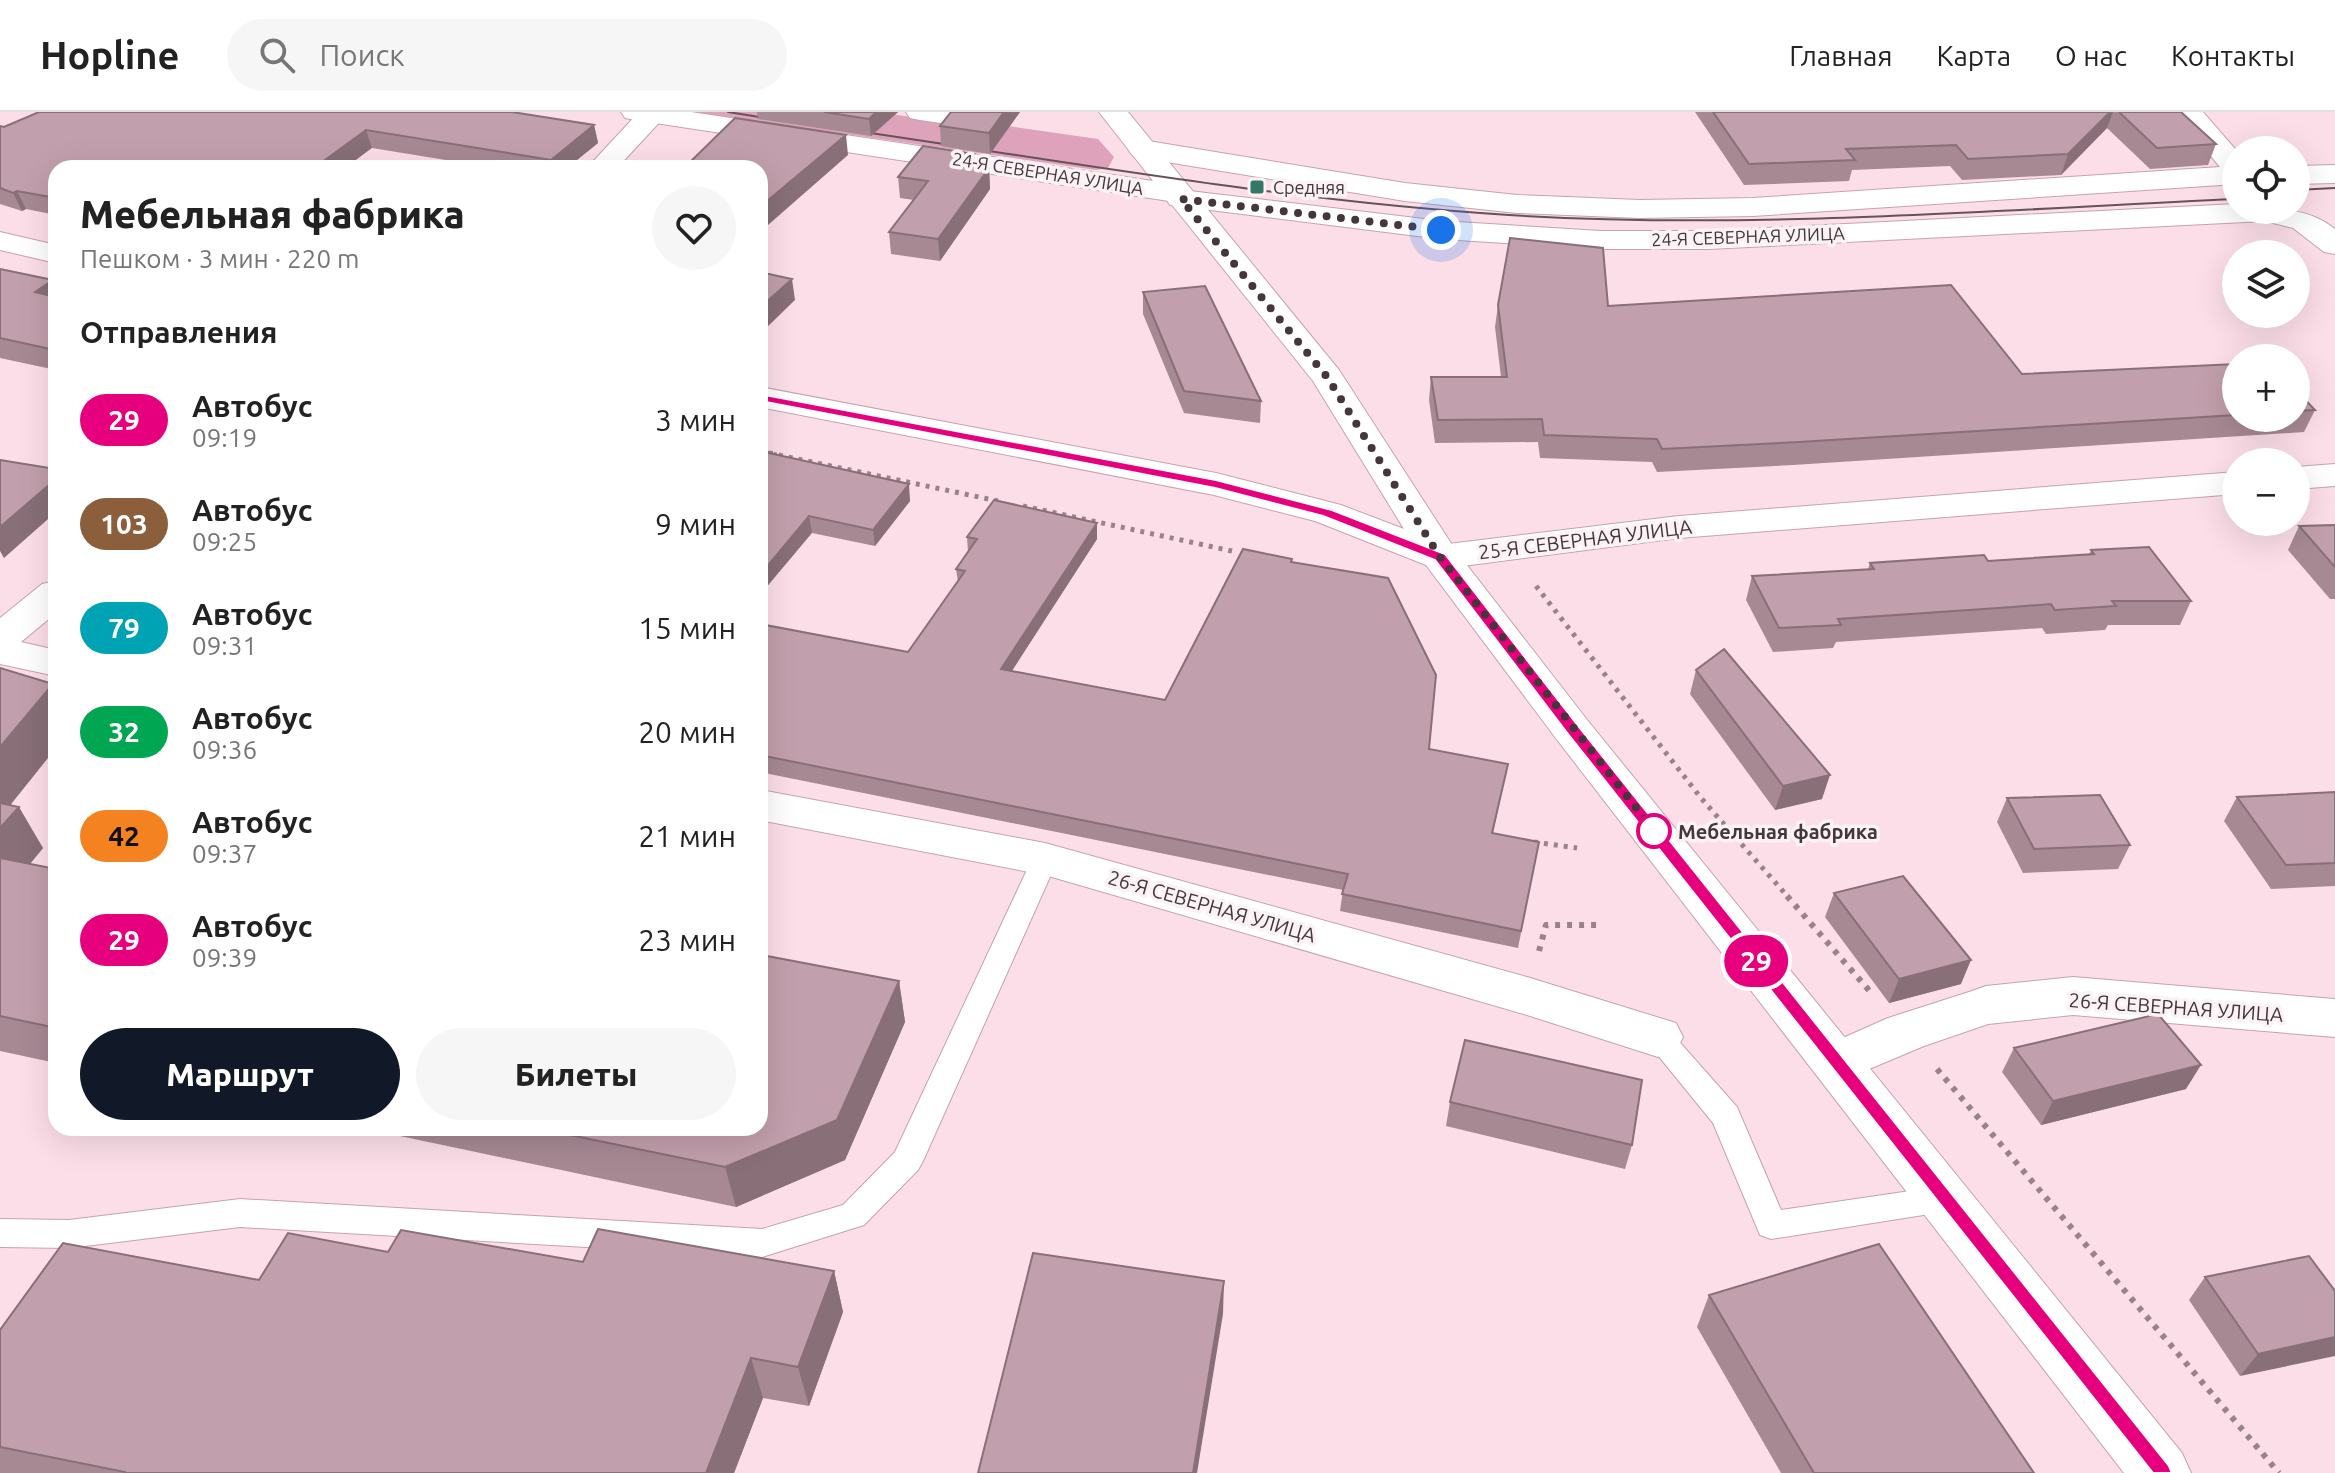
<!DOCTYPE html>
<html lang="ru">
<meta charset="utf-8">
<style>
body{margin:0;font-family:Ubuntu,sans-serif;background:#f6f6f6;color:#222;height:100vh;display:flex;flex-direction:column;font-size:30px;white-space:nowrap}
*{box-sizing:border-box;margin:0}
p{font-size:26px;color:#767676}
.icon{flex:none;width:44px;height:44px;fill:none;stroke:currentColor;stroke-width:2;stroke-linecap:round;stroke-linejoin:round}
.map{position:relative;flex:1;overflow:hidden}
.side{position:absolute;left:48px;top:48px;width:720px;height:976px;display:flex;flex-direction:column;background:#fff;border-radius:24px;box-shadow:0 8px 32px #0002}
.side>*{flex:none}
.badge{padding:0 16px;border-radius:26px;font-size:28px;line-height:52px}
.buttons{position:absolute;left:2222px;top:24px;display:grid;gap:16px}
.buttons a{display:grid;place-items:center;width:88px;height:88px;border-radius:50%;background:#fff;box-shadow:0 8px 32px #0002;font-size:40px}
.you{position:absolute;width:40px;height:40px;margin:-20px;border:6px solid #fff;border-radius:50%;background:#1a73e8;box-shadow:0 0 0 12px #1a73e833}
.map>.badge{position:absolute;translate:-50% -50%;box-shadow:0 0 0 4px #fff}
h2{padding:0 32px;font-size:30px;line-height:72px}
.round{display:grid;place-items:center;flex:none;width:84px;height:84px;border-radius:42px;background:#f6f6f6}
.overview{display:flex;align-items:center;justify-content:space-between;height:136px;padding:0 32px}
h1{font-size:38px;font-weight:800;line-height:60px}
.cta{display:flex;gap:16px;margin-top:auto;padding:16px 32px}
.cta a{flex:1;height:92px;border-radius:48px;background:#111827;color:#fff;font-size:32px;font-weight:800;line-height:92px;text-align:center}
.cta a+a{background:#f6f6f6;color:#222}
ul{padding:0;list-style:none}
li{display:flex;align-items:center;gap:24px;height:104px;padding:0 32px}
li div{flex:1}
li b{display:block;font-size:30px}
li em{font-style:normal}
li .badge{min-width:88px;font-weight:700;text-align:center}
header{display:flex;align-items:center;gap:48px;box-sizing:border-box;height:112px;padding:0 40px;background:#fff;border-bottom:2px solid #e0e0e0}
header strong{font-size:38px}
nav{display:flex;gap:44px;margin-inline-start:auto;font-size:28px}
.search{width:560px;height:72px;background:#f6f6f6;display:flex;align-items:center;gap:20px;box-sizing:border-box;padding:0 28px;border-radius:44px;color:#767676;font-size:30px}
.map>svg:first-child{display:block}
</style>
<header>
<strong>Hopline</strong>
<div class="search"><svg class="icon" aria-label="search" viewBox="0 0 24 24"><circle cx="10" cy="10" r="6"/><path d="M15 15l6 6"/></svg>Поиск</div>
<nav><a>Главная</a><a>Карта</a><a>О нас</a><a>Контакты</a></nav>
</header>
<div class="map">
<svg width="2335" height="1361" viewBox="0 0 2335 1361">
<rect width="100%" height="100%" fill="#fcdee9"/>
<path fill="#dea3ba" d="M 693,0 L 877,0 L 946,10 L 980,10 L 1098,27 L 1114,45 L 1108,56 L 1096,58 Z"/>
<g fill="none" stroke-linecap="round" stroke-linejoin="round">
<g stroke="#c6a2af" stroke-width="2">
<path id="lane" d="M 1045,737 L 1055,740 L 1058,747 L 923,1049 L 918,1058 L 864,1113 L 762,1145 L 240,1115 L 69,1136 L 0,1135 L 0,1107 L 69,1108 L 240,1087 L 762,1117 L 843,1093 L 895,1040 L 1032,747 L 1035,740 Z
M 1658,913 L 1668,917 L 1737,995 L 1781,1098 L 1944,1074 L 1955,1078 L 1960,1088 L 1955,1098 L 1771,1127 L 1760,1123 L 1713,1011 L 1643,925 L 1648,917 Z"/>
</g>
<g stroke="#c6a2af" stroke-width="2">
<path id="street" d="M 639,0 L 669,0 L 617,56 L 587,56 Z
M 906,0 L 978,0 L 992,3 L 996,9 L 992,15 L 982,17 L 920,8 L 910,6 Z
M 2174,0 L 2203,0 L 2236,38 L 2236,72 L 1753,104 L 1640,106 L 1517,101 L 1405,89 L 1142,46 L 1132,43 L 1128,37 L 1132,31 L 1142,28 L 1405,71 L 1517,83 L 1640,88 L 1753,86 L 2220,55 Z
M 2335,53 L 2335,71 L 2296,72 L 2296,54 Z
M 1181,78 L 1441,109 L 1601,119 L 1708,119 L 2236,92 L 2236,98 C 2273,98 2305,93 2335,117 L 2335,142 L 2324,140 L 2293,116 L 2265,109 L 1708,137 L 1601,137 L 1441,127 L 1170,93 L 1166,87 L 1170,81 Z
M 2335,352 L 2335,374 L 2296,377 L 2296,355 Z
M 2236,360 L 2236,382 L 1679,426 L 1440,457 L 1426,453 L 1421,445 L 1426,437 L 1440,433 L 1679,404 Z
M 56,469 L 56,501 L 21,530 L 56,538 L 56,564 L 0,552 L 0,506 L 42,472 Z
M 760,678 L 1045,731 L 1527,865 L 1676,911 L 1683,925 L 1676,939 L 1658,945 L 1527,903 L 1045,763 L 760,708 Z
M 2073,865 L 2335,887 L 2335,925 L 2073,903 L 1988,912 L 1924,934 L 1836,971 L 1818,965 L 1811,951 L 1818,937 L 1888,906 L 1969,880 L 1986,874 Z"/>
</g>
<g stroke="#c6a2af" stroke-width="2">
<path id="secondary" d="M 621,0 L 691,0 L 1153,69 L 1099,0 L 1128,0 L 1339,258 L 1456,439 L 1588,609 L 2182,1341 L 2191,1361 L 2124,1361 L 1558,629 L 1426,453 L 1315,409 L 1214,383 L 760,295 L 760,275 L 1216,361 L 1341,393 L 1404,417 L 1313,269 L 1169,89 L 635,8 L 625,6 Z
M 0,120 L 56,133 L 56,151 L 0,138 Z"/>
</g>
<path stroke="#99838b" stroke-width="4" stroke-dasharray="3 4" stroke-linecap="butt" d="M 760,339 L 778,343"/>
<path stroke="#99838b" stroke-width="5" stroke-dasharray="4 6" stroke-linecap="butt" d="M 769,341 L 998,389
M 1023,394 L 1232,439
M 1536,474 L 1701,686 L 1789,786
M 1534,730 L 1577,736"/>
<path stroke="#99838b" stroke-width="6" stroke-dasharray="5 7" stroke-linecap="butt" d="M 1787,784 L 1873,883
M 1539,839 L 1546,813 L 1602,813
M 1937,957 L 2279,1361"/>
<use href="#lane" fill="#fff" fill-rule="evenodd"/>
<use href="#street" fill="#fff" fill-rule="evenodd"/>
<use href="#secondary" fill="#fff" fill-rule="evenodd"/>
<path stroke="#645359" stroke-width="2" d="M 728,0 L 779,8
M 850,18 C 1069,50 1288,89 1509,103 C 1751,118 1994,98 2236,87
M 2296,78 L 2335,76"/>
</g>
<path fill="#a78994" d="M 757,0 L 898,0 L 871,24 L 758,7 Z
M 1020,0 L 990,42 L 941,34 L 940,14 Z
M 1695,0 L 2181,0 L 2216,32 L 2208,53 L 2150,57 L 2107,16 L 2061,63 L 1962,68 L 1950,54 L 1852,58 L 1849,69 L 1744,73 Z
M 594,13 L 598,31 L 567,56 L 495,56 L 372,36 L 56,56 L 56,103 L 26,97 L 22,99 L 0,92 L 0,14 L 4,15 Z
M 975,55 L 989,56 L 990,77 L 940,149 L 891,142 L 889,120 L 914,88 L 900,86 L 898,65 Z
M 0,157 L 56,174 L 56,258 L 0,246 Z
M 1143,180 L 1261,289 L 1260,311 L 1184,301 L 1143,202 Z
M 1498,193 L 1608,194 L 2022,262 L 2236,252 L 2236,306 L 2296,306 L 2296,278 L 2315,298 L 2304,320 L 1793,353 L 1657,360 L 1652,350 L 1540,346 L 1538,330 L 1435,331 L 1429,288 L 1431,265 L 1501,265 L 1495,215 Z
M 760,339 L 910,389 L 875,434 L 812,421 Z
M 2335,413 L 2335,487 L 2330,487 L 2288,438 L 2299,414 Z
M 967,425 L 1097,427 L 1012,559 L 1165,588 L 1292,450 L 1429,637 L 1508,652 L 1493,721 L 1539,730 L 1518,836 L 1340,799 L 1343,778 L 760,660 L 760,512 L 908,540 L 958,470 L 956,457 L 968,440 Z
M 2091,438 L 2191,489 L 2180,513 L 2108,513 L 2105,518 L 2046,522 L 2042,516 L 1836,530 L 1833,536 L 1773,540 L 1746,488 L 1752,464 L 1868,457 L 1870,451 L 1988,449 L 2089,443 Z
M 0,556 L 10,693 L 43,736 L 30,752 L 56,757 L 56,951 L 0,939 Z
M 1696,558 L 1822,687 L 1775,698 L 1690,582 Z
M 2335,680 L 2335,774 L 2271,777 L 2224,709 L 2237,685 Z
M 2007,686 L 2130,733 L 2118,757 L 2023,761 L 1997,710 Z
M 1834,781 L 1961,872 L 1889,891 L 1825,805 Z
M 899,869 L 905,910 L 845,1048 L 736,1095 L 362,1016 L 760,1016 Z
M 2014,936 L 2186,977 L 2041,1013 L 2002,960 Z
M 1450,990 L 1632,1033 L 1625,1057 L 1446,1014 Z
M 388,1140 L 583,1150 L 834,1159 L 843,1200 L 809,1294 L 763,1286 L 734,1361 L 0,1361 L 0,1218 L 259,1168 Z
M 2205,1165 L 2335,1179 L 2240,1264 L 2189,1188 Z
M 1709,1183 L 2034,1361 L 1781,1361 L 1697,1215 Z"/>
<path fill="#886f78" d="M 876,0 L 898,0 L 871,24 L 869,7 Z
M 1004,0 L 1020,0 L 990,42 L 989,21 Z
M 2110,0 L 2113,0 L 2107,16 L 2061,63 L 2068,42 Z
M 594,13 L 598,31 L 567,56 L 553,56 L 551,48 Z
M 366,18 L 372,36 L 345,56 L 314,56 Z
M 846,23 L 848,43 L 760,120 L 760,95 Z
M 974,42 L 975,63 L 965,54 Z
M 989,56 L 990,77 L 940,149 L 938,127 Z
M 17,79 L 26,97 L 22,99 L 13,81 Z
M 792,167 L 795,188 L 760,222 L 760,196 Z
M 53,168 L 56,174 L 56,195 L 35,180 Z
M 56,233 L 56,250 L 50,237 Z
M 56,367 L 56,400 L 4,446 L 0,439 L 0,415 Z
M 909,372 L 910,389 L 875,434 L 873,418 Z
M 809,404 L 812,421 L 760,483 L 760,463 Z
M 1097,411 L 1097,427 L 1002,574 L 1001,557 Z
M 53,572 L 56,577 L 56,636 L 0,706 L 0,635 Z
M 1830,663 L 1822,687 L 1775,698 L 1783,674 Z
M 19,695 L 43,736 L 4,783 L 0,777 L 0,716 Z
M 1971,848 L 1961,872 L 1889,891 L 1899,867 Z
M 899,869 L 905,910 L 845,1048 L 736,1095 L 725,1055 Z
M 2201,953 L 2186,977 L 2041,1013 L 2053,989 Z
M 834,1159 L 843,1200 L 809,1294 L 798,1255 Z
M 1224,1169 L 1223,1202 L 1197,1361 L 1193,1361 Z
M 2335,1225 L 2335,1244 L 2240,1264 L 2258,1242 Z
M 751,1246 L 763,1286 L 734,1361 L 706,1361 Z"/>
<path fill="#c29fac" stroke="#886f78" stroke-width="2" d="M 39,0 L 512,0 L 594,13 L 551,48 L 366,18 L 314,56 L 56,56 L 56,86 L 17,79 L 13,81 L 0,76 L 0,14 L 4,15 Z
M 824,0 L 876,0 L 869,7 Z
M 951,0 L 1004,0 L 989,21 L 940,14 Z
M 1713,0 L 2110,0 L 2068,42 L 1968,47 L 1956,33 L 1846,37 L 1855,48 L 1749,52 Z
M 2119,0 L 2181,0 L 2216,32 L 2157,36 Z
M 735,6 L 846,23 L 760,95 L 760,56 L 684,56 Z
M 923,34 L 974,42 L 965,54 L 989,56 L 938,127 L 889,120 L 928,69 L 898,65 Z
M 1510,126 L 1603,136 L 1608,194 L 1951,173 L 2022,262 L 2236,252 L 2236,303 L 1799,330 L 1662,337 L 1657,327 L 1544,323 L 1542,307 L 1438,308 L 1431,265 L 1507,265 L 1498,193 Z
M 0,157 L 53,168 L 35,180 L 56,185 L 56,233 L 50,237 L 0,226 Z
M 760,160 L 792,167 L 760,196 Z
M 1205,174 L 1261,289 L 1184,279 L 1143,180 Z
M 2296,278 L 2315,298 L 2296,299 Z
M 760,339 L 909,372 L 873,418 L 809,404 L 760,463 Z
M 0,348 L 56,357 L 56,367 L 0,415 Z
M 994,388 L 1097,411 L 1001,557 L 1165,588 L 1243,437 L 1292,447 L 1291,450 L 1388,466 L 1436,563 L 1429,637 L 1508,652 L 1492,721 L 1539,730 L 1521,819 L 1342,782 L 1348,762 L 760,643 L 760,512 L 908,540 L 965,459 L 956,457 L 977,427 L 967,425 Z
M 2335,413 L 2335,455 L 2299,414 Z
M 2149,435 L 2191,489 L 2112,489 L 2116,494 L 2055,498 L 2051,492 L 2013,495 L 1838,507 L 1841,513 L 1779,516 L 1752,464 L 1874,457 L 1870,451 L 1984,443 L 1988,449 L 2094,442 L 2091,438 Z
M 1724,537 L 1830,663 L 1783,674 L 1696,558 Z
M 0,556 L 53,572 L 0,635 Z
M 2335,680 L 2335,751 L 2286,753 L 2237,685 Z
M 2100,683 L 2130,733 L 2034,737 L 2007,686 Z
M 0,691 L 19,695 L 0,716 Z
M 0,746 L 56,757 L 56,916 L 0,904 Z
M 1903,764 L 1971,848 L 1899,867 L 1834,781 Z
M 767,844 L 899,869 L 837,1008 L 725,1055 L 536,1016 L 760,1016 L 760,858 Z
M 2158,902 L 2201,953 L 2053,989 L 2014,936 Z
M 1465,928 L 1642,968 L 1632,1033 L 1450,990 Z
M 598,1117 L 834,1159 L 798,1255 L 751,1246 L 706,1361 L 125,1361 L 125,1360 L 0,1335 L 0,1218 L 63,1131 L 259,1168 L 288,1121 L 388,1140 L 401,1118 L 583,1150 Z
M 1879,1132 L 2034,1361 L 1814,1361 L 1709,1183 Z
M 1033,1141 L 1224,1169 L 1193,1361 L 978,1361 Z
M 2309,1144 L 2335,1179 L 2335,1225 L 2258,1242 L 2205,1165 Z"/>
<path fill="#e6007e" stroke="#fff" stroke-width="2" d="M 760,282 L 1216,368 L 1332,398 L 1445,442 L 1579,615 L 2169,1354 L 2172,1361 L 2153,1361 L 1568,622 L 1435,448 L 1323,404 L 1215,376 L 756,288 L 754,285 Z"/>
<g fill="none" stroke-linecap="round" stroke-linejoin="round">
<path stroke="#45363b" stroke-width="8" stroke-dasharray="0 14.4" d="M 1441,118 L 1181,87 L 1327,265 L 1440,445 L 1659,725 L 1654,719"/>
</g>
<rect fill="#357768" stroke="#faf2f5" stroke-width="3" x="1249" y="67" width="16" height="16" rx="4"/>
<circle fill="#fff" stroke="#e6007e" stroke-width="4" cx="1654" cy="719" r="16"/>
<g text-anchor="middle" dominant-baseline="central" stroke-width="7" stroke-linejoin="round" paint-order="stroke">
<g font-size="18" fill="#45363b" stroke="#faf2f5">
<text transform="translate(1048 61) rotate(9)">24-Я СЕВЕРНАЯ УЛИЦА</text>
<text transform="translate(1748 124) rotate(-2)">24-Я СЕВЕРНАЯ УЛИЦА</text>
</g>
<g font-size="18" fill="#45363b" stroke="#faf2f5" text-anchor="start">
<text x="1273" y="75">Средняя</text>
</g>
<g font-size="20" fill="#45363b" stroke="#faf2f5">
<text transform="translate(1585 427) rotate(-7)">25-Я СЕВЕРНАЯ УЛИЦА</text>
<text transform="translate(1212 794) rotate(16)">26-Я СЕВЕРНАЯ УЛИЦА</text>
<text transform="translate(2176 895) rotate(4)">26-Я СЕВЕРНАЯ УЛИЦА</text>
</g>
<g font-size="20" font-weight="bold" fill="#45363b" stroke="#faf2f5" text-anchor="start">
<text x="1678" y="719">Мебельная фабрика</text>
</g>
</g>
</svg>
<div class="buttons">
<a><svg class="icon" aria-label="locate" viewBox="0 0 24 24"><circle cx="12" cy="12" r="6"/><path d="M12 2v4M12 18v4M2 12h4M18 12h4"/></svg></a>
<a><svg class="icon" aria-label="layers" viewBox="0 0 24 24"><path d="M12 4l9 5-9 5-9-5zM3 14l9 5 9-5"/></svg></a>
<a>+</a>
<a>−</a>
</div>
<div class="you" style="left:1441px;top:118px"></div>
<b class="badge" style="left:1756px;top:849px;background:#e6007e;color:#fff">29</b>
<section class="side">
<div class="overview"><div><h1>Мебельная фабрика</h1><p>Пешком · 3 мин · 220 m</p></div><a class="round"><svg class="icon" aria-label="heart" viewBox="0 0 24 24"><path d="M12 20l-8-8c-3-5 5-10 8-4 3-6 11-1 8 4z"/></svg></a></div>
<h2>Отправления</h2>
<ul>
<li><span class="badge" style="background:#e6007e;color:#fff">29</span><div><b>Автобус</b><p>09:19</p></div><em>3 мин</em></li>
<li><span class="badge" style="background:#8b5e3c;color:#fff">103</span><div><b>Автобус</b><p>09:25</p></div><em>9 мин</em></li>
<li><span class="badge" style="background:#00a3b4;color:#fff">79</span><div><b>Автобус</b><p>09:31</p></div><em>15 мин</em></li>
<li><span class="badge" style="background:#00a651;color:#fff">32</span><div><b>Автобус</b><p>09:36</p></div><em>20 мин</em></li>
<li><span class="badge" style="background:#f58220;color:#111">42</span><div><b>Автобус</b><p>09:37</p></div><em>21 мин</em></li>
<li><span class="badge" style="background:#e6007e;color:#fff">29</span><div><b>Автобус</b><p>09:39</p></div><em>23 мин</em></li>
</ul>
<div class="cta"><a>Маршрут</a><a>Билеты</a></div>
</section>
</div>
